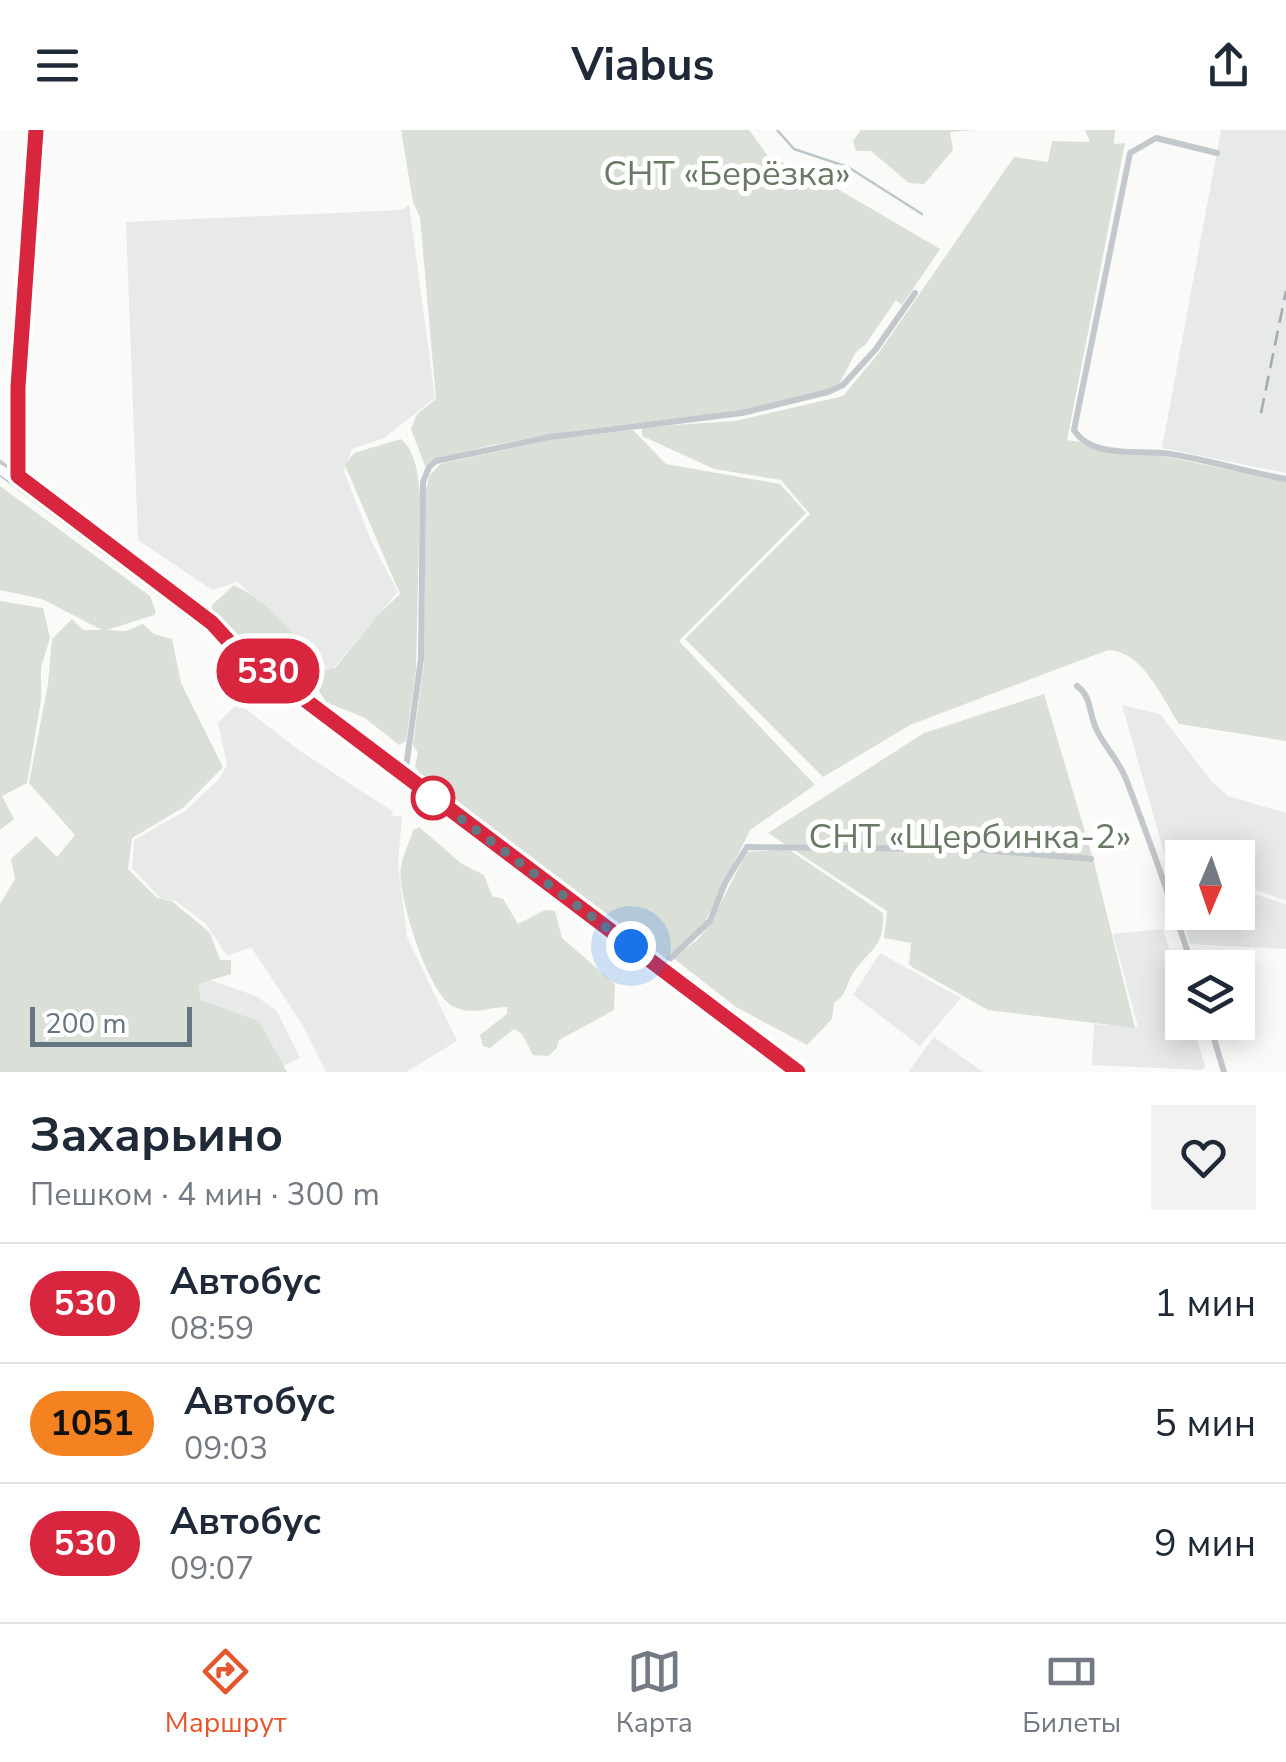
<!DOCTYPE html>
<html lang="ru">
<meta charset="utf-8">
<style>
body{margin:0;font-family:"Nunito Sans",sans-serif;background:#f2f2f3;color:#1f2937;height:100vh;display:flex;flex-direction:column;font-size:38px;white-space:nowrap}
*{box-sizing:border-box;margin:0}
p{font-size:32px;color:#747a83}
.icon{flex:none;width:55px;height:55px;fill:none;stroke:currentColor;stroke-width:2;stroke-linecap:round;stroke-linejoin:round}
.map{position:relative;height:942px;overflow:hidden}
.details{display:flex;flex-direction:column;background:#fff;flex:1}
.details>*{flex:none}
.badge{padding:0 20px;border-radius:32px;font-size:35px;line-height:65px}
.needle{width:65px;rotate:182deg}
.fabs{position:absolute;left:1165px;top:710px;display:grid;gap:20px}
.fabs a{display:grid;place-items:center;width:90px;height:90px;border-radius:0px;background:#fff;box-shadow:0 5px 25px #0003;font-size:50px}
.scale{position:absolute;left:30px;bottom:25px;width:162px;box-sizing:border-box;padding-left:10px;border:5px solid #657683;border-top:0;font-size:28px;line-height:35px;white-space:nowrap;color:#657683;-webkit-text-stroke:8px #fff;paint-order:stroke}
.you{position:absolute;width:50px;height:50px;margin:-25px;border:8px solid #fff;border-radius:50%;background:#1a73e8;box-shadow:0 0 0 15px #1a73e833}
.map>.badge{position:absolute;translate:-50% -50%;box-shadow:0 0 0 5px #fff}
.round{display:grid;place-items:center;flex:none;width:105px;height:105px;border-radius:0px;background:#f2f2f3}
.summary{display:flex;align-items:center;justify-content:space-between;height:170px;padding:0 30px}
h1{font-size:48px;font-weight:700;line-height:75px}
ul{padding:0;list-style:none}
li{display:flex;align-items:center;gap:30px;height:120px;padding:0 30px;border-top:2px solid #e0e1e3}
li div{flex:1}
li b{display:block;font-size:38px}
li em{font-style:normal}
li .badge{min-width:110px;font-weight:700;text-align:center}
header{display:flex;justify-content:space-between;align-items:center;height:130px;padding:0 30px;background:#fff;font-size:45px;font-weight:700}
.menu{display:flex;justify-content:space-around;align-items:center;height:140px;border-top:2px solid #e0e1e3;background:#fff;font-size:28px;color:#747a83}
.menu a{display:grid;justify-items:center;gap:5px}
.menu .selected{color:#e4572e}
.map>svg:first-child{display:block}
</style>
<header><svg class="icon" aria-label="menu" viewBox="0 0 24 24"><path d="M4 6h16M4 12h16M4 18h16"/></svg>Viabus<svg class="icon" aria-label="share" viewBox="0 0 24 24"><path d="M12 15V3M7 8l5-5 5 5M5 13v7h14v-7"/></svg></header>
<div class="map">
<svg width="1286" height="942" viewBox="0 0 1286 942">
<rect width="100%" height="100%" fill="#fafaf8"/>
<path fill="#e8e9e9" d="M 1221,0 L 1286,0 L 1286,343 L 1162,318 Z
M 409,74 L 435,268 L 384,308 L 352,319 L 344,341 L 372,413 L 398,462 L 330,542 L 238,452 L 212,460 L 138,410 L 126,92 L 402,80 Z
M 238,573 L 300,621 L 392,681 L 393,686 L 402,686 L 398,734 L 407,807 L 457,911 L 406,942 L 326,942 L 302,894 L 251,817 L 227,826 L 206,794 L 176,771 L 160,768 L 132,738 L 134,710 L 185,681 L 219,649 L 227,635 L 218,593 Z
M 1122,575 L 1160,584 L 1213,653 L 1228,666 L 1286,683 L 1286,771 L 1238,753 L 1238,728 L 1182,728 L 1182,737 L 1169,738 L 1182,742 L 1182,782 L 1238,782 L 1238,759 L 1286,774 L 1286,819 L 1190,814 Z
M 1163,799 L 1182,862 L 1182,892 L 1192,893 L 1205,936 L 1202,940 L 1092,935 L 1094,894 L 1138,897 L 1113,804 Z
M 880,823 L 961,868 L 920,916 L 853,865 Z
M 207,849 L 256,866 L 277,881 L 300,928 L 283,936 L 259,891 L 201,870 L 197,855 Z
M 934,907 L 983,942 L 908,942 Z"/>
<path fill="#dadfd7" d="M 401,0 L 749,0 L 768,26 L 824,51 L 940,119 L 902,175 L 896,170 L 866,214 L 856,222 L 839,254 L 823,262 L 749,280 L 579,300 L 492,315 L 432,330 L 425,336 L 411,299 L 417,284 L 436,269 L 420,87 L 413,72 Z
M 861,0 L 975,0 L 950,2 L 953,20 L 924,54 L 909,53 L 871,21 L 856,21 L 853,11 Z
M 1085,0 L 1115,0 L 1114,14 L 1125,13 L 1067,310 L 1137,321 L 1286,351 L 1286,611 L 1179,594 C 1162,568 1143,521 1108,520 L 910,595 L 823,647 L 685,509 L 810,384 L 781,350 L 714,339 L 642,306 L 642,297 L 735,291 L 843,266 L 878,224 L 1014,27 L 1048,32 L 1052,11 L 1090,12 Z
M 633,300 L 666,334 L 780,354 L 806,383 L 679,511 L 815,655 L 750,700 L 705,792 L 690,809 L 662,831 L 422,645 L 415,637 L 418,623 L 413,615 L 424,533 L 425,365 L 429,346 L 440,334 L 555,309 Z
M 401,309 C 417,323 418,347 420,367 L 416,540 L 406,611 L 399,615 L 365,588 L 326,572 L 319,561 L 250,515 L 212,481 L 212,475 L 234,455 C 270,472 299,511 326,540 L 335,538 L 378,485 L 400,464 L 345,335 L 354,323 Z
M 0,356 L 150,466 L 156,482 L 154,485 L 107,500 L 126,501 L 143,494 L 154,504 L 172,509 L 181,553 L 223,637 L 184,677 L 132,708 L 128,739 L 157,768 L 172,771 L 210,803 L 220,830 L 231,830 L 231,844 L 198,854 L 201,870 L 259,891 L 287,942 L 0,942 L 0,774 L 15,749 L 11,729 L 36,706 L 57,727 L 75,705 L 29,653 L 48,554 L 52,509 L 72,489 L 83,500 L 102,500 L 42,469 L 0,460 Z
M 0,471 L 43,478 L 50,508 L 41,537 L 41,570 L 27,653 L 2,666 L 14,689 L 0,700 Z
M 1044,564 L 1094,732 L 1135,898 L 988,880 L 912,837 L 909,834 L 911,813 L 884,808 L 887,781 L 768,703 L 924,603 Z
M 419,697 L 462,734 L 484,745 L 492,766 L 503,769 L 518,794 L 545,780 L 555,781 L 562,808 L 615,854 L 614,880 L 559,910 L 556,919 L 548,926 L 533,925 L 522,904 L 514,899 L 490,918 L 483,916 L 480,905 L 507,884 L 507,877 C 486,877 476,886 454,877 C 428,865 396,762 401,736 C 403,724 410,712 413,700 Z
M 788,719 L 883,783 C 885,822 865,820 851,847 C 845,859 846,865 834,873 L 832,889 L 807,915 L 736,877 L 673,828 L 696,811 L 709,796 L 747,722 Z"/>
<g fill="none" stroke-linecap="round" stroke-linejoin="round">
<path stroke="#bbc7cb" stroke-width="2.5" d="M 777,0 L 794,19 L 848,37 L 922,84"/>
<g stroke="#b3babf" stroke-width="12">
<path id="secondary" d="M 0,339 L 798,942"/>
</g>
<path stroke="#c3c8cc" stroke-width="6" d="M 1217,23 L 1156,8 L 1130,23 L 1074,300 C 1093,330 1140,319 1170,324 C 1209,330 1247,342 1286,349
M 0,333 L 78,392
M 18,347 L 19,257 L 36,0
M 135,436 L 217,498
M 1077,556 C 1091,566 1089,581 1095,596 C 1102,614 1118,629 1126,649 C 1150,711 1172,774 1193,838
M 405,645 L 421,529 L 423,352 L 429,337 L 436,331 L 550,307 L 742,283 L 828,262 L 843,255 L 876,219 L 915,163
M 660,838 L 710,791 L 725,753 L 747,717 L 972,719 L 1091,729
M 1209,892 L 1224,942"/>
<use href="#secondary" stroke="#fff" stroke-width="9"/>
<path stroke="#a2aab0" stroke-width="2.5" stroke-dasharray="15 8" stroke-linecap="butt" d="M 1261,283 L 1286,161"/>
</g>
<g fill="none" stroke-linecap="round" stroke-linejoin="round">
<g stroke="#fff" stroke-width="22">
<path id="line" d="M 36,0 L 18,257 L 18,346 L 212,493 L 231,514 L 798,942"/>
</g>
<use href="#line" stroke="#d7263d" stroke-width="15"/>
<path stroke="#657683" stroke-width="10" stroke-dasharray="0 18" d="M 433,668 L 631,816"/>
</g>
<circle fill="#fff" stroke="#d7263d" stroke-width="5" cx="433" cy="668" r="20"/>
<g text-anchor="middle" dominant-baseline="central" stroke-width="10" stroke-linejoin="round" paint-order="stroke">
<g font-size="35" fill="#687a64" stroke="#fff">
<text x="727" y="43">СНТ «Берёзка»</text>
<text x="970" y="706">СНТ «Щербинка-2»</text>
</g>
</g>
</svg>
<div class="fabs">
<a><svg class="needle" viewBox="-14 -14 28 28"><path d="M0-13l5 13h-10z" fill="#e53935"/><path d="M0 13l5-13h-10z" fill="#747a83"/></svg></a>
<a><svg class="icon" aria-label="layers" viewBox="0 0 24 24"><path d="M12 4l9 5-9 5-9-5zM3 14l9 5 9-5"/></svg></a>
</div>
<div class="scale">200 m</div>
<div class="you" style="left:631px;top:816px"></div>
<b class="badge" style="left:268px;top:541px;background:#d7263d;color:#fff">530</b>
</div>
<section class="details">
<div class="summary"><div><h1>Захарьино</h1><p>Пешком · 4 мин · 300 m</p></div><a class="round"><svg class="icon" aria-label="heart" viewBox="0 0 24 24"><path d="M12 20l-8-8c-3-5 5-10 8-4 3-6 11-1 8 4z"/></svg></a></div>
<ul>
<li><span class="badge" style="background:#d7263d;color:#fff">530</span><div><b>Автобус</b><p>08:59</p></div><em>1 мин</em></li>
<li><span class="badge" style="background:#f58220;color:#111">1051</span><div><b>Автобус</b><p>09:03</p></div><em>5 мин</em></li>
<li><span class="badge" style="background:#d7263d;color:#fff">530</span><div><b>Автобус</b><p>09:07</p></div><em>9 мин</em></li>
</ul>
</section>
<nav class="menu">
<a class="selected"><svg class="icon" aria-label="directions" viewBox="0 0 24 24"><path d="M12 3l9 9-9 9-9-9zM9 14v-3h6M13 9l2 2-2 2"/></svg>Маршрут</a>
<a><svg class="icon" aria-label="map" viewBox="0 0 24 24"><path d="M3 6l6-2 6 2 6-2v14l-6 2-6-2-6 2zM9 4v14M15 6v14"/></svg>Карта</a>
<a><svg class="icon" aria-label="tickets" viewBox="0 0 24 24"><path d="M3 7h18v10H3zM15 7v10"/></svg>Билеты</a>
</nav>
